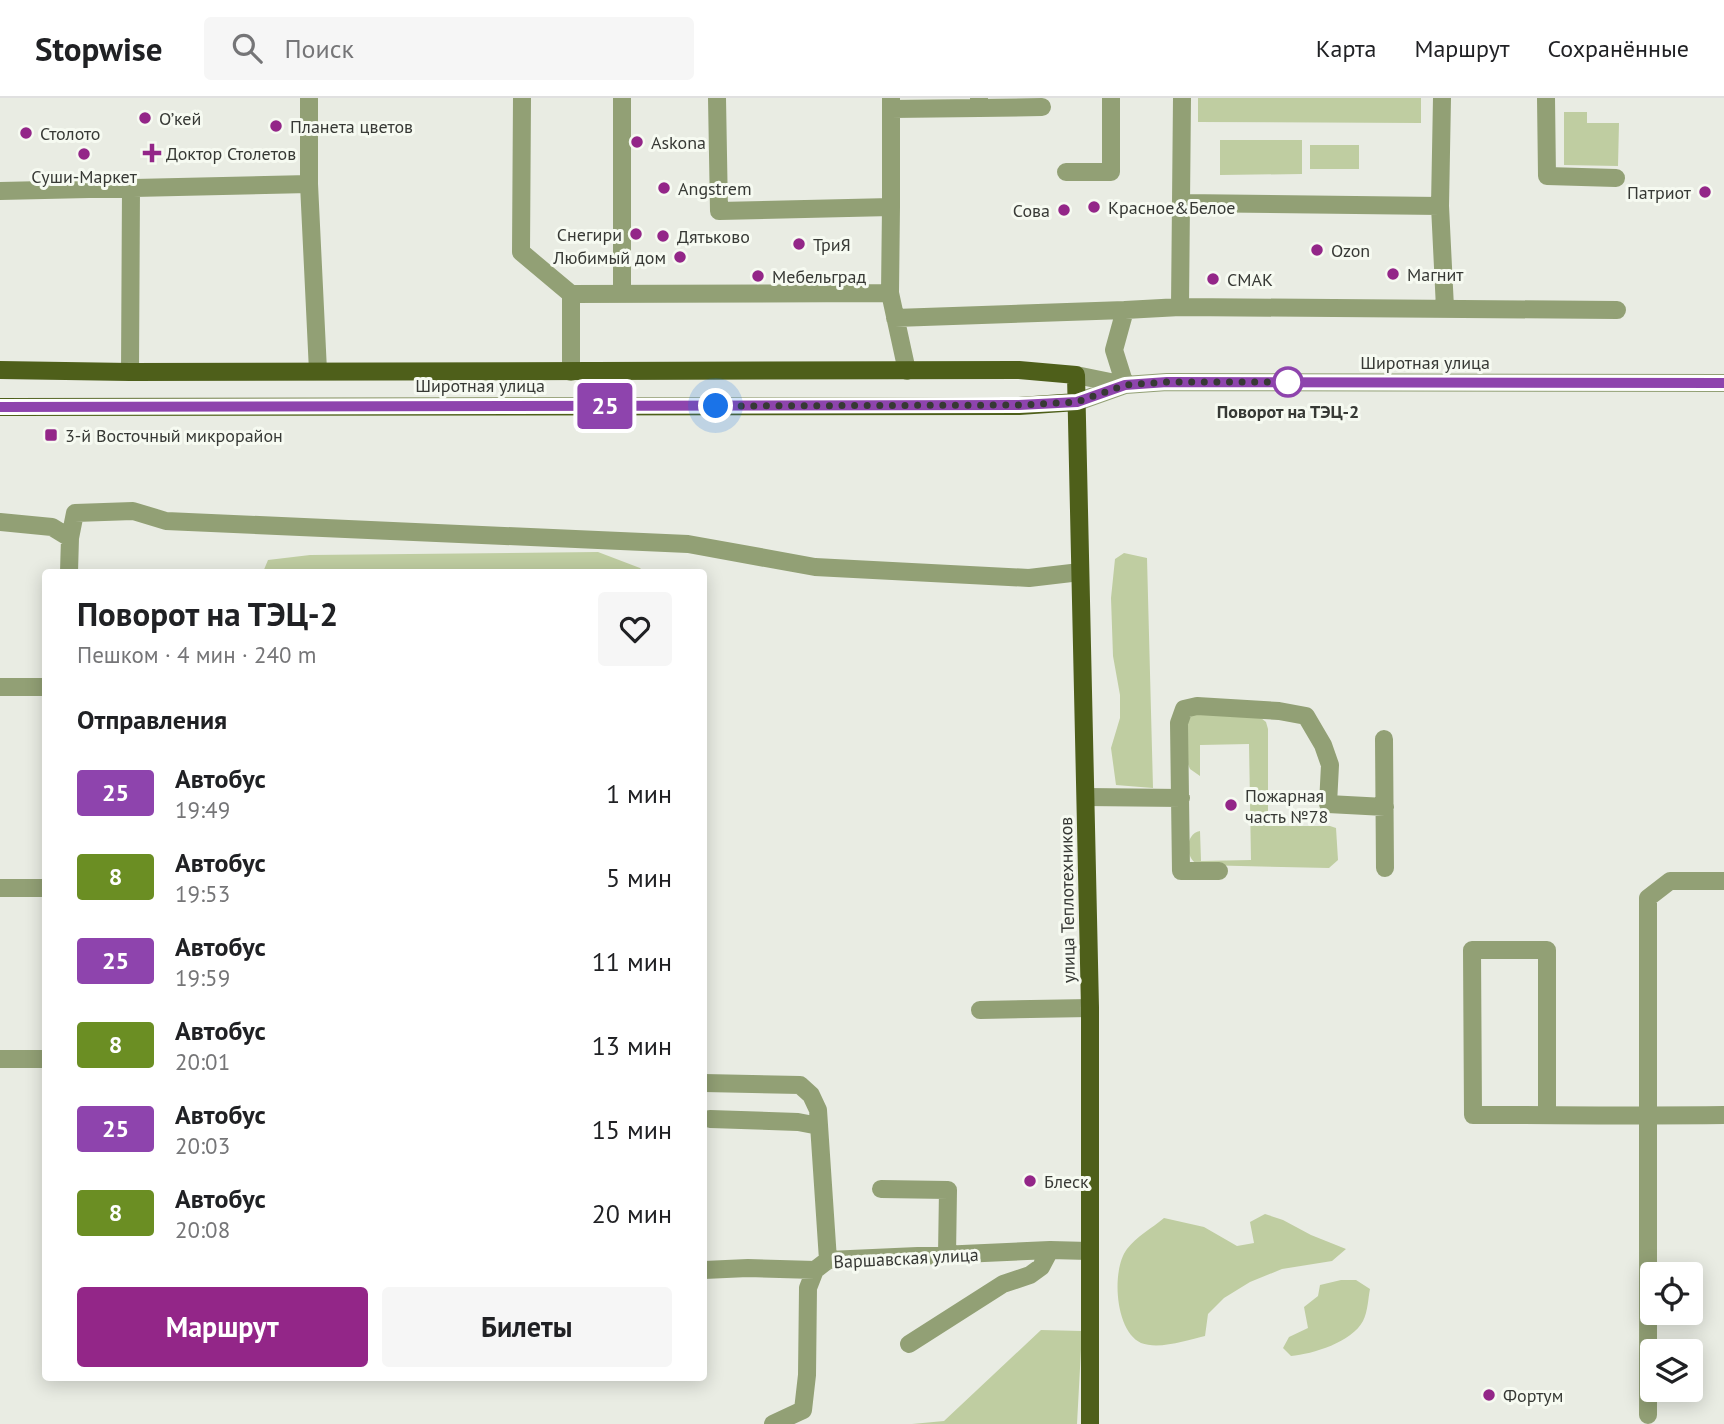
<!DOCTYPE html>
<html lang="ru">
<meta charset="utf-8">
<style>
body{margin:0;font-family:"PT Sans",sans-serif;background:#f6f6f6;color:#202124;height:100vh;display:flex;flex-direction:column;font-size:26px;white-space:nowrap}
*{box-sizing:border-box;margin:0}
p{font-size:23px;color:#757577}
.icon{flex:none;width:38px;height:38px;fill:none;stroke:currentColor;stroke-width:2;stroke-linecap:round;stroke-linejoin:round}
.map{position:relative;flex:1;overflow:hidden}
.drawer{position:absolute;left:42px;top:471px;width:665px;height:812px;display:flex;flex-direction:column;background:#fff;border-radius:7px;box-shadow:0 4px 18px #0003}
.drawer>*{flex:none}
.badge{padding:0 14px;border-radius:5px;font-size:24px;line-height:46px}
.fabs{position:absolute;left:1640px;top:1164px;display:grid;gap:14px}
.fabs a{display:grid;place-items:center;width:63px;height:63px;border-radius:7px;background:#fff;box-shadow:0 4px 18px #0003;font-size:35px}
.you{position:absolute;width:35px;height:35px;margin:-18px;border:5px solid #fff;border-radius:50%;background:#1a73e8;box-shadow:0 0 0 10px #1a73e833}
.map>.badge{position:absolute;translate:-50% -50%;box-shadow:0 0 0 4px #fff}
h2{padding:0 35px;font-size:26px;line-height:63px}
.round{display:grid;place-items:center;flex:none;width:74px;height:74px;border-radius:7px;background:#f6f6f6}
.headline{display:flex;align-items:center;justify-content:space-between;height:119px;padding:0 35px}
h1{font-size:33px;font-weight:700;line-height:52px}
.action{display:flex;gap:14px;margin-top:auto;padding:14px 35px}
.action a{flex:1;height:80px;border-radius:7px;background:#932688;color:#fff;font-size:28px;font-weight:700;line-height:80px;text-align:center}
.action a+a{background:#f6f6f6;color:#202124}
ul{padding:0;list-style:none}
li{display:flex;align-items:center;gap:21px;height:84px;padding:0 35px}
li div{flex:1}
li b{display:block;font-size:26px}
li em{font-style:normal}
li .badge{min-width:77px;font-weight:700;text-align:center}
header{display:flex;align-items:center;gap:42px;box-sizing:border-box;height:98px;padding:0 35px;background:#fff;border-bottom:2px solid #e0e0e0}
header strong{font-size:33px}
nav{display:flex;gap:38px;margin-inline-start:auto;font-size:24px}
.search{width:490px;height:63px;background:#f6f6f6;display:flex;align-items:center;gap:18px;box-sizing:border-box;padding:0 24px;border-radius:7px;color:#757577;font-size:26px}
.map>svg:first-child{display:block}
</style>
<header>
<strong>Stopwise</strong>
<div class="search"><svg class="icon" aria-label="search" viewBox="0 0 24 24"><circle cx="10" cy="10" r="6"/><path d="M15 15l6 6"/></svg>Поиск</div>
<nav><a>Карта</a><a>Маршрут</a><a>Сохранённые</a></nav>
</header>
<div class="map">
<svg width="1724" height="1326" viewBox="0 0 1724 1326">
<rect width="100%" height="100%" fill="#e9ece3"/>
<path fill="#bfcda1" d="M 1198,0 L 1421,0 L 1421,25 L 1198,24 Z
M 1564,14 L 1587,14 L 1587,25 L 1619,25 L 1618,68 L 1564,67 Z
M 1220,42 L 1302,42 L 1302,76 L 1220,77 Z
M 1310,47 L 1359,47 L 1359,71 L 1310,71 Z
M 598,454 L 640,470 L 644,474 L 263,474 L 268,462 L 310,457 Z
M 1124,455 L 1147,460 L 1153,690 L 1116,687 L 1111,650 L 1120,620 L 1120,597 L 1113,558 L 1111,500 L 1115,461 Z
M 1197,615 L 1261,620 L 1266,624 L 1268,631 L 1268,728 L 1330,728 L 1336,730 L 1338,762 L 1329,770 L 1199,767 C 1185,762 1184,736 1200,733 L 1201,763 L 1251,762 L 1249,646 L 1200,647 L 1200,678 L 1190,671 L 1187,664 L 1187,625 L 1191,618 Z
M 1265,1116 L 1283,1122 L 1311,1137 L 1346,1151 L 1332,1163 L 1282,1171 L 1250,1184 L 1224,1200 L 1208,1216 L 1205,1238 C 1188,1242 1159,1252 1141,1245 C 1115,1233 1111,1172 1127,1151 C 1136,1139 1152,1130 1164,1120 L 1204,1129 L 1237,1148 L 1254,1145 L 1250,1124 Z
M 1341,1182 L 1356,1182 L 1370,1191 C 1368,1201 1368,1213 1363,1223 C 1352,1244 1313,1256 1291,1258 L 1283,1250 L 1289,1239 L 1308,1230 L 1304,1209 L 1318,1198 L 1320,1187 Z
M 1041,1232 L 1082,1233 L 1077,1326 L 912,1326 L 944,1323 Z"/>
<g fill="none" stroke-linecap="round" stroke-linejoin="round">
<path stroke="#92a075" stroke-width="18" d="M 309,0 L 309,86
M 522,0 L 521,154 L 571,196
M 622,0 L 622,194
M 717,0 L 719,113 L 891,109 L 890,195
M 891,0 L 891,109
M 1442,0 L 1440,108 L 1445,210
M 1546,0 L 1547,78 L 1616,80
M 979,10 L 1042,9
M 891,11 L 979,10 L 979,0
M 1066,74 L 1111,74 L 1111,0
M 0,93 L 309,86 L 318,273
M 1181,105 L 1440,108
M 1180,209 L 1617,212
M 895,220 L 1125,212
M 130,274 L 131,90
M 571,274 L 571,196 L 890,195 L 907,273
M 1076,277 L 1125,287 L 1167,284 L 1724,285
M 1125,287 L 1114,252 L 1125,212 L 1180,209 L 1182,0
M 1077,304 L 1125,287
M 0,424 L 52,429 L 70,440
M 69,474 L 70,440 L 75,415 L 133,413 L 166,423 L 688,446 L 815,469 L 1029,480 L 1080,474
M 0,589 L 46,589
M 1384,641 L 1385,770
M 1086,699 L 1181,700
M 1219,773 L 1181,773 L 1179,625 L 1184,611 L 1197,608 L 1279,613 L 1306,618 L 1323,647 L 1330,667 L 1328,706 L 1385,709
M 0,790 L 46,790
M 980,912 L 1090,910
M 0,961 L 46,961
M 704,985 L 800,987 L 811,997 L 818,1012 L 828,1162
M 1547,1017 L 1547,852 L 1472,852 L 1473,1017 C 1557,1017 1640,1018 1724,1017
M 710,1021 L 798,1024 L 819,1028
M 881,1091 L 948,1092 L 947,1157
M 704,1172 L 748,1170 L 815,1172
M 909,1246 L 1003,1186 L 1030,1177 L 1041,1169 L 1050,1152
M 1648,1317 L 1648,800 L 1670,783 L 1724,783
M 773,1326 L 803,1312 L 807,1277 L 808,1190 L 815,1172 L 828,1162 L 1050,1152 L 1089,1153"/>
<path stroke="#4e5f1a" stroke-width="18" d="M 0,272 L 130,274 L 1019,272 L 1076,277 L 1090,910 L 1090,1326
M 0,309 L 1019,308 L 1077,304"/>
</g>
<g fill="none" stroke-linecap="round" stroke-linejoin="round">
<g stroke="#fff" stroke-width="16">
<path id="line" d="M 0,309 L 1019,307 L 1077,304 L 1125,287 L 1167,284 L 1724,285"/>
</g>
<use href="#line" stroke="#8e44ad" stroke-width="10"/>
<path stroke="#373935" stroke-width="7" stroke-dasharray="0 12.6" d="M 716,308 L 1019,307 L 1077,304 L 1125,287 L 1167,284 L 1288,284"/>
</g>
<g fill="#932688" stroke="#f6faf1" stroke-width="2.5">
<circle cx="145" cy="20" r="7"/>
<circle cx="276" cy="28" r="7"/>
<circle cx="26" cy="35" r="7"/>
<circle cx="637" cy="44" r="7"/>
<path d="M148.5 44.5h7v7h7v7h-7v7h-7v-7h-7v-7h7z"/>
<circle cx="84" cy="56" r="7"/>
<circle cx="664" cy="90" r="7"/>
<circle cx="1705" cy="94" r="7"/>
<circle cx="1094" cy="109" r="7"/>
<circle cx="1064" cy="112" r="7"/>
<circle cx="636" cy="136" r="7"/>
<circle cx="663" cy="138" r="7"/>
<circle cx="799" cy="146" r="7"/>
<circle cx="1317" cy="152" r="7"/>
<circle cx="680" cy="159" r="7"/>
<circle cx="1393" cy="176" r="7"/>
<circle cx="758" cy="178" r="7"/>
<circle cx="1213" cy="181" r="7"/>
<rect x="44" y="330" width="14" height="14" rx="3.5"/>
<circle cx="1231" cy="707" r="7"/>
<circle cx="1030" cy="1083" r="7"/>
<circle cx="1489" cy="1297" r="7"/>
</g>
<circle fill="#fff" stroke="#8e44ad" stroke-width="3.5" cx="1288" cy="284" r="14"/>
<g text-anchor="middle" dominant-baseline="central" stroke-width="6" stroke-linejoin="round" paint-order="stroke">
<g font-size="18" fill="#373935" stroke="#f6faf1" text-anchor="start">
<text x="159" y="20">О’кей</text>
<text x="290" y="28">Планета цветов</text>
<text x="40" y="35">Столото</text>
<text x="651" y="44">Askona</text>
<text x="166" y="55">Доктор Столетов</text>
<text x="84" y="78" text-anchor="middle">Суши-Маркет</text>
<text x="678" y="90">Angstrem</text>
<text x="1691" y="94" text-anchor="end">Патриот</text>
<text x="1108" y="109">Красное&amp;Белое</text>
<text x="1050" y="112" text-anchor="end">Сова</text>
<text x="622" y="136" text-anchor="end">Снегири</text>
<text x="677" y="138">Дятьково</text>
<text x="813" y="146">ТриЯ</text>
<text x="1331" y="152">Ozon</text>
<text x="666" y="159" text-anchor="end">Любимый дом</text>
<text x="1407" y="176">Магнит</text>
<text x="772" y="178">Мебельград</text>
<text x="1227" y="181">СМАК</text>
<text x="65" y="337">3-й Восточный микрорайон</text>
<text x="1245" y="697">Пожарная<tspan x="1245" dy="21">часть №78</tspan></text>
<text x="1044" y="1083">Блеск</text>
<text x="1503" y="1297">Фортум</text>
</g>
<g font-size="18" fill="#373935" stroke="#f6faf1">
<text x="1425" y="264">Широтная улица</text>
<text x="480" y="287">Широтная улица</text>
<text transform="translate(1067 802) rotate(-91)">улица Теплотехников</text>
<text transform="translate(906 1160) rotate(-3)">Варшавская улица</text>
</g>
<g font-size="18" font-weight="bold" fill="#373935" stroke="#f6faf1">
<text x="1288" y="313">Поворот на ТЭЦ-2</text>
</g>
</g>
</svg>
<div class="fabs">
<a><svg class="icon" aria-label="locate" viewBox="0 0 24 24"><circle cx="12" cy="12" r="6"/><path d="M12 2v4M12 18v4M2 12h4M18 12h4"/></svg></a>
<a><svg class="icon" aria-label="layers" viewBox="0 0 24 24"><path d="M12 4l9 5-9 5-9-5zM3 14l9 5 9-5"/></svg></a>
</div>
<div class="you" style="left:716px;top:308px"></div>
<b class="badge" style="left:605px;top:308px;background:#8e44ad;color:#fff">25</b>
<section class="drawer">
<div class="headline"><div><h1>Поворот на ТЭЦ-2</h1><p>Пешком · 4 мин · 240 m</p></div><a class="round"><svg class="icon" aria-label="heart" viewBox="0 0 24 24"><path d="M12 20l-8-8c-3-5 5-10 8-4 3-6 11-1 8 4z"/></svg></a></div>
<h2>Отправления</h2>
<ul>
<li><span class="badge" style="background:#8e44ad;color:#fff">25</span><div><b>Автобус</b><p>19:49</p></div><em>1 мин</em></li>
<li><span class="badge" style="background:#6b8e23;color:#fff">8</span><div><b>Автобус</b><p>19:53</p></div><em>5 мин</em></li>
<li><span class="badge" style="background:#8e44ad;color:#fff">25</span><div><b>Автобус</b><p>19:59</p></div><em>11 мин</em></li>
<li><span class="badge" style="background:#6b8e23;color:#fff">8</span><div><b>Автобус</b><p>20:01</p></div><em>13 мин</em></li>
<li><span class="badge" style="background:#8e44ad;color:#fff">25</span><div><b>Автобус</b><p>20:03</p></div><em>15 мин</em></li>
<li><span class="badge" style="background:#6b8e23;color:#fff">8</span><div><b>Автобус</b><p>20:08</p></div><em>20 мин</em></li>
</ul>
<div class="action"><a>Маршрут</a><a>Билеты</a></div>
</section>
</div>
